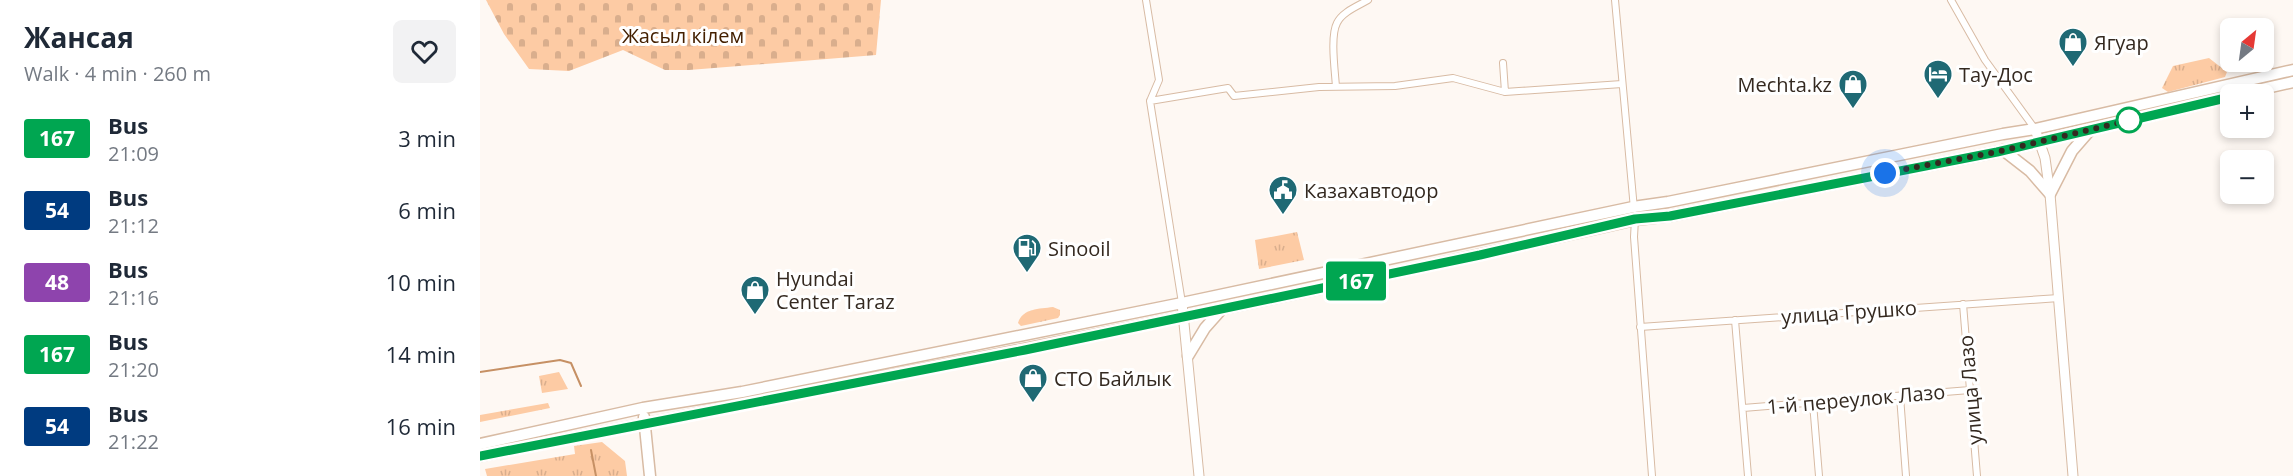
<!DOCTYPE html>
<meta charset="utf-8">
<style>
body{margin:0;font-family:"Open Sans",sans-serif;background:#f2f2f3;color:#1f2937;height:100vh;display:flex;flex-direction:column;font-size:22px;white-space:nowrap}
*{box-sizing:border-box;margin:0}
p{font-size:20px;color:#747a83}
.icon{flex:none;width:33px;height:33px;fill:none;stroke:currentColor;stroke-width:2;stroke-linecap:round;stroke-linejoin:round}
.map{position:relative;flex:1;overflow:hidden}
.panel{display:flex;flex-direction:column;background:#fff;width:480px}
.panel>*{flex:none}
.badge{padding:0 12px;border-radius:4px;font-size:21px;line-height:39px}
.needle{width:39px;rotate:29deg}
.controls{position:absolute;left:1740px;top:18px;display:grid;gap:12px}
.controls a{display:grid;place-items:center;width:54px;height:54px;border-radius:9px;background:#fff;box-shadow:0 3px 9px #0003;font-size:30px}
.you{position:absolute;width:30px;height:30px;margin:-15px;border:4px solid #fff;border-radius:50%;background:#1a73e8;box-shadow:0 0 0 9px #1a73e833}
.map>.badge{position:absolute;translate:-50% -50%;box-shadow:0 0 0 3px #fff}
.round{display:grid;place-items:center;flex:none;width:63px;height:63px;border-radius:9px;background:#f2f2f3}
.summary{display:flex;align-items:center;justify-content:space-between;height:102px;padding:0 24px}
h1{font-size:28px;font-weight:700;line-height:45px}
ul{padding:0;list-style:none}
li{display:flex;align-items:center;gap:18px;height:72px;padding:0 24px}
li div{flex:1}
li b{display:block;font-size:22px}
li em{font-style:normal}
li .badge{min-width:66px;font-weight:700;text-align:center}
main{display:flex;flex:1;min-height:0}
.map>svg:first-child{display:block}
</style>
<main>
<section class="panel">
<div class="summary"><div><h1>Жансая</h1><p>Walk · 4 min · 260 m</p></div><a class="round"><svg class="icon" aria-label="heart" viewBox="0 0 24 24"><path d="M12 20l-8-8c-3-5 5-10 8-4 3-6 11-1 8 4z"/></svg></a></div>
<ul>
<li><span class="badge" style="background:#00a651;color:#fff">167</span><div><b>Bus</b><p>21:09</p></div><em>3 min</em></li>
<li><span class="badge" style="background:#003b80;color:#fff">54</span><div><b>Bus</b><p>21:12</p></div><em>6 min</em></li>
<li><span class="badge" style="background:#8e44ad;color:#fff">48</span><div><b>Bus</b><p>21:16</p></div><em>10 min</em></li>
<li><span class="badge" style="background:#00a651;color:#fff">167</span><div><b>Bus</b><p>21:20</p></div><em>14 min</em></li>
<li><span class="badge" style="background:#003b80;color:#fff">54</span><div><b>Bus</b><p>21:22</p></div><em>16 min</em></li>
</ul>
</section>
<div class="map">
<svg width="1813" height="476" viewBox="0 0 1813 476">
<defs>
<pattern id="grass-tufts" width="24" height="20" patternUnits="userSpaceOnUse" patternTransform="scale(1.5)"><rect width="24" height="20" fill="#fdcba4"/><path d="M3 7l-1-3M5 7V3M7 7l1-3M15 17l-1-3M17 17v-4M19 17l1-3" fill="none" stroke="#d9ae8d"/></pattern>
<pattern id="cemetery-stones" width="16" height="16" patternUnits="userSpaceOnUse" patternTransform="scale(1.5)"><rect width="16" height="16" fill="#fdcba4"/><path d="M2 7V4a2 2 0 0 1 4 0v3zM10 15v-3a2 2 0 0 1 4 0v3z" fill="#d9ae8d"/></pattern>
</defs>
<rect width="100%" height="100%" fill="#fef8f3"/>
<path fill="url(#grass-tufts)" d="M 1729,58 L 1747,72 L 1745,77 L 1688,92 L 1682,88 L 1693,66 Z
M 817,232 L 824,260 L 779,269 L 775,240 Z
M 573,307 L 580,310 L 580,315 L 578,318 L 541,326 L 538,323 C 543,308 559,309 573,307 Z
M 79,372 L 88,389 L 62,393 L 59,376 Z
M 68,403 L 70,408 L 0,422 L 0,415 Z
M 122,442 L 145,461 L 147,476 L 7,476 L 5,469 L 95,454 L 94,446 Z"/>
<path fill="url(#cemetery-stones)" d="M 6,0 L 401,0 L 396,55 L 209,70 L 185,70 L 143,50 L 89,71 L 49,69 L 24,34 Z"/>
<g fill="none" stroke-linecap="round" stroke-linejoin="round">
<path stroke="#c69064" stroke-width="2" d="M 0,372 L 80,360 L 91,363 L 101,386
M 111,450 L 116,476"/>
<g stroke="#d8bba4" stroke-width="8">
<path id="street" d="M 666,0 L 679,80 L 670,101 L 702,303
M 1135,0 L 1154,209
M 1471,0 L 1505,60 L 1555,129
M 1023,63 L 1025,92
M 856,87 C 855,71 850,36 857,23 C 862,12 878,6 888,0
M 670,101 L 748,88 L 754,96 L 839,87 L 915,86 L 973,78 L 1025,92 L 1142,84
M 1155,219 L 1154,237 L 1172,476
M 1483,304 L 1497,476
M 1255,320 L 1268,476
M 1160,327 L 1579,298
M 1420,396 L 1426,476
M 1333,403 L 1339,476
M 1263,408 L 1490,390"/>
</g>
<g stroke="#d8bba4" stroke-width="11">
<path id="secondary" d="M 1555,129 L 1565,158 L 1570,194 L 1593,476
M 702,303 L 719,476"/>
</g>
<g stroke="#d8bba4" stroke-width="13">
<path id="primary" d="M 1760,94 L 1813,82
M 1523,150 L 1550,171 L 1570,194 L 1592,151 L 1612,128
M 708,356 L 725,328 L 741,310
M 164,417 L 170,476
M 0,444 L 163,408 L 262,392 L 702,303 L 1153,207 L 1188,202 L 1523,134 L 1555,129 L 1813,70
M 0,456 C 386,380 772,307 1155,220 L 1190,216 L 1517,152 L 1750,97"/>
</g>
<use href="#street" stroke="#fff" stroke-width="6"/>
<use href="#secondary" stroke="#fff" stroke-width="9"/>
<use href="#primary" stroke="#fff" stroke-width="10"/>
</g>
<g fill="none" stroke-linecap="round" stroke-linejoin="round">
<g stroke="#fff" stroke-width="14">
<path id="line" d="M 0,456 L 545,350 L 1000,255 L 1155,219 L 1190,216 L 1517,152 L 1750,97"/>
</g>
<use href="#line" stroke="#00a651" stroke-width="9"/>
<path stroke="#342920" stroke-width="6" stroke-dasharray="0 10.8" d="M 1405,173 L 1517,152 L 1659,118 L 1649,120"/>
</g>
<defs>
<g id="shop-pin" transform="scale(1.5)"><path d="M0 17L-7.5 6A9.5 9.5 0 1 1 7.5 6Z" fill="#1f6974" stroke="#fff"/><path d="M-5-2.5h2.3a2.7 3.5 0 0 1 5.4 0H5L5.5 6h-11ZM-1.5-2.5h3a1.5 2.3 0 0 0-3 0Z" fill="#fff"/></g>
<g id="hotel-pin" transform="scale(1.5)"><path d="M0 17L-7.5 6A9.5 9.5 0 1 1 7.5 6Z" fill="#1f6974" stroke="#fff"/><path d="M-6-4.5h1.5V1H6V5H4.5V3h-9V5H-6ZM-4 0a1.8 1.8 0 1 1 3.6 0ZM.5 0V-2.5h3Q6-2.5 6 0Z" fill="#fff"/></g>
<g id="civic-pin" transform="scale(1.5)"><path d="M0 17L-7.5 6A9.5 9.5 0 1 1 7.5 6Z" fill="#1f6974" stroke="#fff"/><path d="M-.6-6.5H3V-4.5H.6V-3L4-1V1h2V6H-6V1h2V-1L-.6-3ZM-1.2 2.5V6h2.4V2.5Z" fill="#fff"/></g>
<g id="fuel-pin" transform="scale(1.5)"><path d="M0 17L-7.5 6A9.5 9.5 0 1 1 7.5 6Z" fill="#1f6974" stroke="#fff"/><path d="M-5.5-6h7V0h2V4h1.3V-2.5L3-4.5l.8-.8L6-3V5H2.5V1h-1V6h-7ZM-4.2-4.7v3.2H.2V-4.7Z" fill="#fff"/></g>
</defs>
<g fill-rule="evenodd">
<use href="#shop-pin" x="1593" y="42"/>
<use href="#hotel-pin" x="1458" y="74"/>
<use href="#shop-pin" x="1373" y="84"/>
<use href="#civic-pin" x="803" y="190"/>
<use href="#fuel-pin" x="547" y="248"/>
<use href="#shop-pin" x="275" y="290"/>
<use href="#shop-pin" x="553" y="378"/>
</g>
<circle fill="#fff" stroke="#00a651" stroke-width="3" cx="1649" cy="120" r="12"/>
<g text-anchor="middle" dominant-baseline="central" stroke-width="6" stroke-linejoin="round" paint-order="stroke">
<g font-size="20" fill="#442000" stroke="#fff">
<text x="203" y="35">Жасыл кілем</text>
</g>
<g font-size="20" fill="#342920" stroke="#fff" text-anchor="start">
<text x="1614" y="42">Ягуар</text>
<text x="1479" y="74">Тау-Дос</text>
<text x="1352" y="84" text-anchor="end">Mechta.kz</text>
<text x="824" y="190">Казахавтодор</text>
<text x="568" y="248">Sinooil</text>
<text x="296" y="278">Hyundai<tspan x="296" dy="23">Center Taraz</tspan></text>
<text x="574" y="378">СТО Байлык</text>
</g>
<g font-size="20" fill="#342920" stroke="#fff">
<text transform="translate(1369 312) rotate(-4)">улица Грушко</text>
<text transform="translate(1490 390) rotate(-95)">улица Лазо</text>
<text transform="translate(1376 399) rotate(-5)">1-й переулок Лазо</text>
</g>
</g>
</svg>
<div class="controls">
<a><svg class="needle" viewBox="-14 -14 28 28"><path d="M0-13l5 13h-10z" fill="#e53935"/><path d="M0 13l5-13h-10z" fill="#747a83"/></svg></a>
<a>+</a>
<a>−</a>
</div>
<div class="you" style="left:1405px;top:173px"></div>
<b class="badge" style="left:876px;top:281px;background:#00a651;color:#fff">167</b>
</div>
</main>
